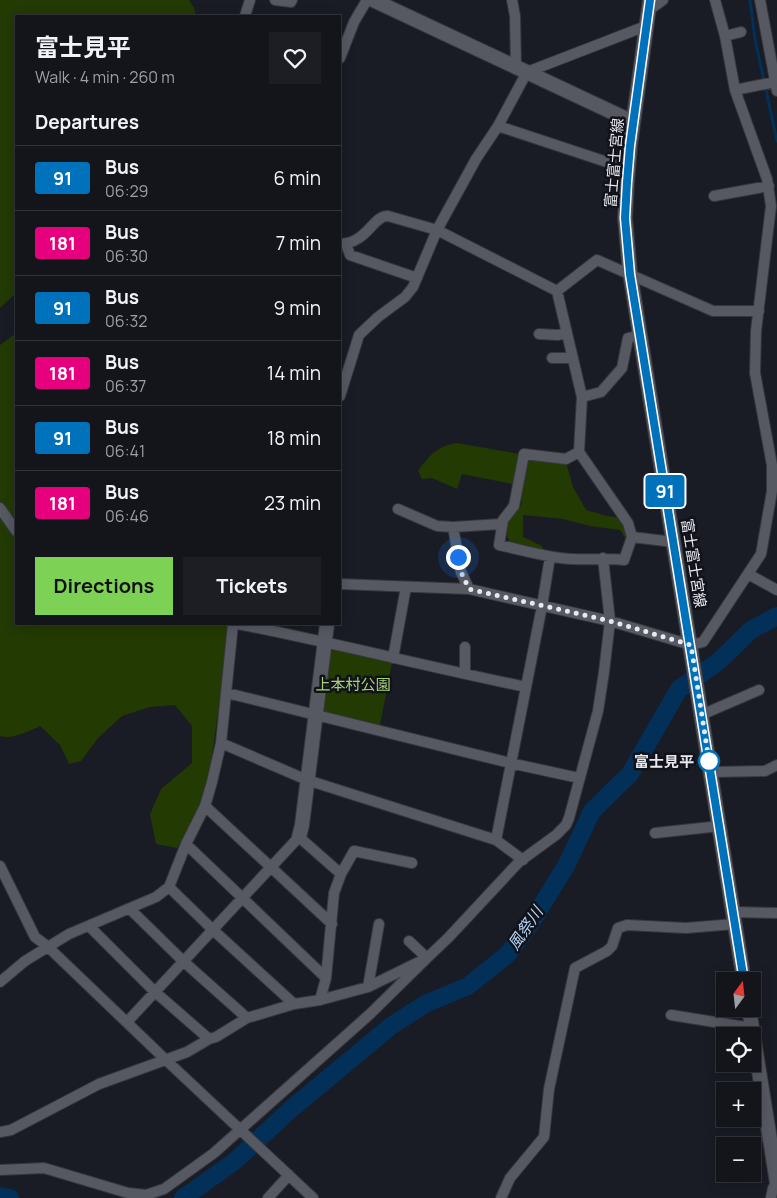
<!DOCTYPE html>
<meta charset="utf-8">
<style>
body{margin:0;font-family:Manrope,"Noto Sans JP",sans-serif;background:#1c1e24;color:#f1f3f6;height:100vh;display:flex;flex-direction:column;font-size:19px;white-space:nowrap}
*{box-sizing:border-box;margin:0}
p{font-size:16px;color:#9d9fa3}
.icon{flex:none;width:28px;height:28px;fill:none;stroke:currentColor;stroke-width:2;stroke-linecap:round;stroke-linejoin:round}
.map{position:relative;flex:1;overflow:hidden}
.panel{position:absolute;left:15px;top:15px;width:326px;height:610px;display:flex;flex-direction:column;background:#13151b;border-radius:0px;box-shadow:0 2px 12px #0003,0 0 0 1px #32343a}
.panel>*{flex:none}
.badge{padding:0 10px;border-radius:4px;font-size:18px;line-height:32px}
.needle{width:32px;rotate:15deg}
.tools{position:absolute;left:716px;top:972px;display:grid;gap:10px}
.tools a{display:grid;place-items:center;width:45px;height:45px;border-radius:0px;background:#13151b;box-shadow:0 2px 12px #0003,0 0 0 1px #32343a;font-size:25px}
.you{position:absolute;width:25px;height:25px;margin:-12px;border:4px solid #fff;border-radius:50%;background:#1a73e8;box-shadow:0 0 0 8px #1a73e833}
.map>.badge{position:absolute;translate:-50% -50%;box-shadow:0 0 0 2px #fff}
h2{padding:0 20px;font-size:19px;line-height:45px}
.round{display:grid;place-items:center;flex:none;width:52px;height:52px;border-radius:0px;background:#1c1e24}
.summary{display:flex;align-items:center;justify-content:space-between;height:85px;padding:0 20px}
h1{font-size:24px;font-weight:700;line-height:38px}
.cta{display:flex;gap:10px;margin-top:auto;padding:10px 20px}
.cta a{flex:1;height:58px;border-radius:0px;background:#7dd154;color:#111;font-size:20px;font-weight:700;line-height:58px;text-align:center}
.cta a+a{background:#1c1e24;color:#f1f3f6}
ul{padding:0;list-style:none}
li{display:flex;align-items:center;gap:15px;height:65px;padding:0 20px;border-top:1px solid #32343a}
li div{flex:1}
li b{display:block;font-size:19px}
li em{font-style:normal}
li .badge{min-width:55px;font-weight:700;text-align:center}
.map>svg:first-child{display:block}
</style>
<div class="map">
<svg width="777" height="1198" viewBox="0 0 777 1198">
<rect width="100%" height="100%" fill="#191c24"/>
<path fill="#233a03" d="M 0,0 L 189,0 L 194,8 L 196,16 L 16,16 L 16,293 L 0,308 Z
M 16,333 L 16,624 L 236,624 L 219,705 L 205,806 L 177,848 L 156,844 L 150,814 L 161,789 L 192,763 L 192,726 L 175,705 L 150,707 L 122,716 L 98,738 L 81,761 L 69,764 L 60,745 L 40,726 C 29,731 12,740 0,736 L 0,345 Z
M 456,443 L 566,462 L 573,487 L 586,510 L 607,516 L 622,518 L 631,530 L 628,542 L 620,530 L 590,526 L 563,519 L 523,515 L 523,537 L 542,546 L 545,553 L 510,543 L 503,526 L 522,504 L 517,485 L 462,474 L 457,489 L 432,478 L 422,479 L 418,471 C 430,455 436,447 456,443 Z
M 324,641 L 393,658 L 379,730 L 316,715 Z"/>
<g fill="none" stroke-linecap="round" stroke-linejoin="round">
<path stroke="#023058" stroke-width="3" d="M 750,0 L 755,39 L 777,141"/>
<path stroke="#023058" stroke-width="18" d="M 0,1196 L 10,1198
M 183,1198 L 235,1161 L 291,1109 L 391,1026 L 425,1004 L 468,986 L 508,954 L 532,921 L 566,866 L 592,811 L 630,774 L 679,689 L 718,662 L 751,630 L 777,616"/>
<g stroke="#37383e" stroke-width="12">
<path id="street" d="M 275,0 L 291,2 L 292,0
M 512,0 L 515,16 L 516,67
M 760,0 L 777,91
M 649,10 L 663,0
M 245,16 L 250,0
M 725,36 L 741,32
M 340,58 L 354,22 L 367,0
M 735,90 L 775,82
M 498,126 L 628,169
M 714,196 L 769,186
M 340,244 C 368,243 373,215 388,216 L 437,230 L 557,291 L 597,260 L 713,311 L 759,311
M 346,244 L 350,255 L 417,278
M 557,291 L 582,397 L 601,392 L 622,368 L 628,338 L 641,335
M 539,334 L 558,335 L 567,333
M 552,358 L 573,358
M 340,396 L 359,335 L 378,317 L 405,297 L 413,287 L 437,230 L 476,159 L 498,126 L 527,72 L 646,26
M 582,397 L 579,452 L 628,523 L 632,537 L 674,542
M 579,452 L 566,459 L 524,454 L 514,506 L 503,520 L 499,545 C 523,550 548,558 572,559 C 590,560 606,558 624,560 L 632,537
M 0,508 L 16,531
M 398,509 L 437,526 L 453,527 L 501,524
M 453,527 L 461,572 L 469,589
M 748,574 L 777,590
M 340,584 L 469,589 L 610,621 L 691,645 L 703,642 L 761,554 L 772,491 L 772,465 L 755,373 L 756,331 L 771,206 L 767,179 L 735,90 L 725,36 L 715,0
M 238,624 C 334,643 430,667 526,687
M 465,647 L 465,674
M 393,658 L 406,587
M 227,693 L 510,763 L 579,778
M 701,715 L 759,690
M 221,743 L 307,780 L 496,840 L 523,860
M 711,772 L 765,771 L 777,765
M 205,806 L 332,924
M 655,833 L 720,826
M 496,840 L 542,606 L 550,557
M 186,844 L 326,978
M 0,866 L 35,937 L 47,946 L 167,1061 L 313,1198
M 169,887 L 212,929 L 294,1004
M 130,909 L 183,961 L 247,1018
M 733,912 L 777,913
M 89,926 L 154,991 L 209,1039
M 0,982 L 25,961 L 69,934 L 156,897 L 169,887 L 186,844 L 205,806 L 212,782 L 221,743 L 233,624
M 368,987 L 379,924
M 320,1000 L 326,978 L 334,893 L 341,874 L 354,851 L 412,863
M 671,1015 L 752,1028
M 127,1022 L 299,837 L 341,874
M 0,1132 L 11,1130 L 99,1084 L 187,1052 L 209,1039 L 216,1037 L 247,1018 L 294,1004 L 320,1000 L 368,987 L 427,958 L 449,937 L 519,862 L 556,835 L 566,825 L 569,818 L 598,711 L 604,672 L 610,621 L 603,558
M 0,1170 L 44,1168 L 128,1193 L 146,1195 L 164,1189 L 214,1153 L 370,1014 L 427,958 L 409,941
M 268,1198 L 289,1175
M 501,1198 L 510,1178 L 544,1137 L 549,1089 L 575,968 L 607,951 L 612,946 L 618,928 L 627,925 L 686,928 L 735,924
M 771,1198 L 773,1188 L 777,1183"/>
</g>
<g stroke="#37383e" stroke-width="16">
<path id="secondary" d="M 373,0 L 633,122
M 650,0 L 630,146 L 627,182 L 625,218 L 630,273 L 744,981
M 299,837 L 302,825 L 327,624
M 749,1009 L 777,1183"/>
</g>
<use href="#street" stroke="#565962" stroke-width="10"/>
<use href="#secondary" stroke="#565962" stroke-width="14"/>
</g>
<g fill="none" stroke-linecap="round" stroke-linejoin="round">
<g stroke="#fff" stroke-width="11">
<path id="line" d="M 650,0 L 630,146 L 627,182 L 625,218 L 630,274 L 744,981"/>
</g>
<use href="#line" stroke="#0072bc" stroke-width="8"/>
<path stroke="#e7e9ee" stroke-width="5" stroke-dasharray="0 9" d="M 458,557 L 461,572 L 469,589 L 610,621 L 691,645 L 709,761"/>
</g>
<circle fill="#fff" stroke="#0072bc" stroke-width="2.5" cx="709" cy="761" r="10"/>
<g text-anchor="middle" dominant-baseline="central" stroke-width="5" stroke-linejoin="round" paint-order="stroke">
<g font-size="15" fill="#e7e9ee" stroke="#11121a">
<text transform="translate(614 163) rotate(-85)">富士富士宮線</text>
<text transform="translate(694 563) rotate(81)">富士富士宮線</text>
</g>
<g font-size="15" fill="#a3d372" stroke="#11121a">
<text x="353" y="684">上本村公園</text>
</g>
<g font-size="15" font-weight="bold" fill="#e7e9ee" stroke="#11121a" text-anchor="end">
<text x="694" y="761">富士見平</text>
</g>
<g font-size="16" font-style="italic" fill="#b6d3f3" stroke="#11121a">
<text transform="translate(525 928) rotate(-56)">風祭川</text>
</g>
</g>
</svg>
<div class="tools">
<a><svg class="needle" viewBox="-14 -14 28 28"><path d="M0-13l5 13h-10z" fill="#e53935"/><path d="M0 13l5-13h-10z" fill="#9d9fa3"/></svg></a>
<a><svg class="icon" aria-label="locate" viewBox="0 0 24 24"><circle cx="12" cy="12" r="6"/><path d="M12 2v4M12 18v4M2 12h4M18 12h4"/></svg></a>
<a>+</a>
<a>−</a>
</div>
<div class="you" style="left:458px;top:557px"></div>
<b class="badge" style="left:665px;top:491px;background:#0072bc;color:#fff">91</b>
<section class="panel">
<div class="summary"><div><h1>富士見平</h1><p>Walk · 4 min · 260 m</p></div><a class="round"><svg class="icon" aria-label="heart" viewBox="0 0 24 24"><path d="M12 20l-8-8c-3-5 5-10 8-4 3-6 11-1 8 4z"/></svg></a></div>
<h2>Departures</h2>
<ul>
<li><span class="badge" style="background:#0072bc;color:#fff">91</span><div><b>Bus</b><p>06:29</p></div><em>6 min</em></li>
<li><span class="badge" style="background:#e6007e;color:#fff">181</span><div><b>Bus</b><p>06:30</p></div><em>7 min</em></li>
<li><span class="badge" style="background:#0072bc;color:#fff">91</span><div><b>Bus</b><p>06:32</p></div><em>9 min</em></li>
<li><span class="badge" style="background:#e6007e;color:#fff">181</span><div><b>Bus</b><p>06:37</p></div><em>14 min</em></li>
<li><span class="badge" style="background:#0072bc;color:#fff">91</span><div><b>Bus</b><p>06:41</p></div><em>18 min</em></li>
<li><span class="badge" style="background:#e6007e;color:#fff">181</span><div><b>Bus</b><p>06:46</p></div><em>23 min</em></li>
</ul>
<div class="cta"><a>Directions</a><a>Tickets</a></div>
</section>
</div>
